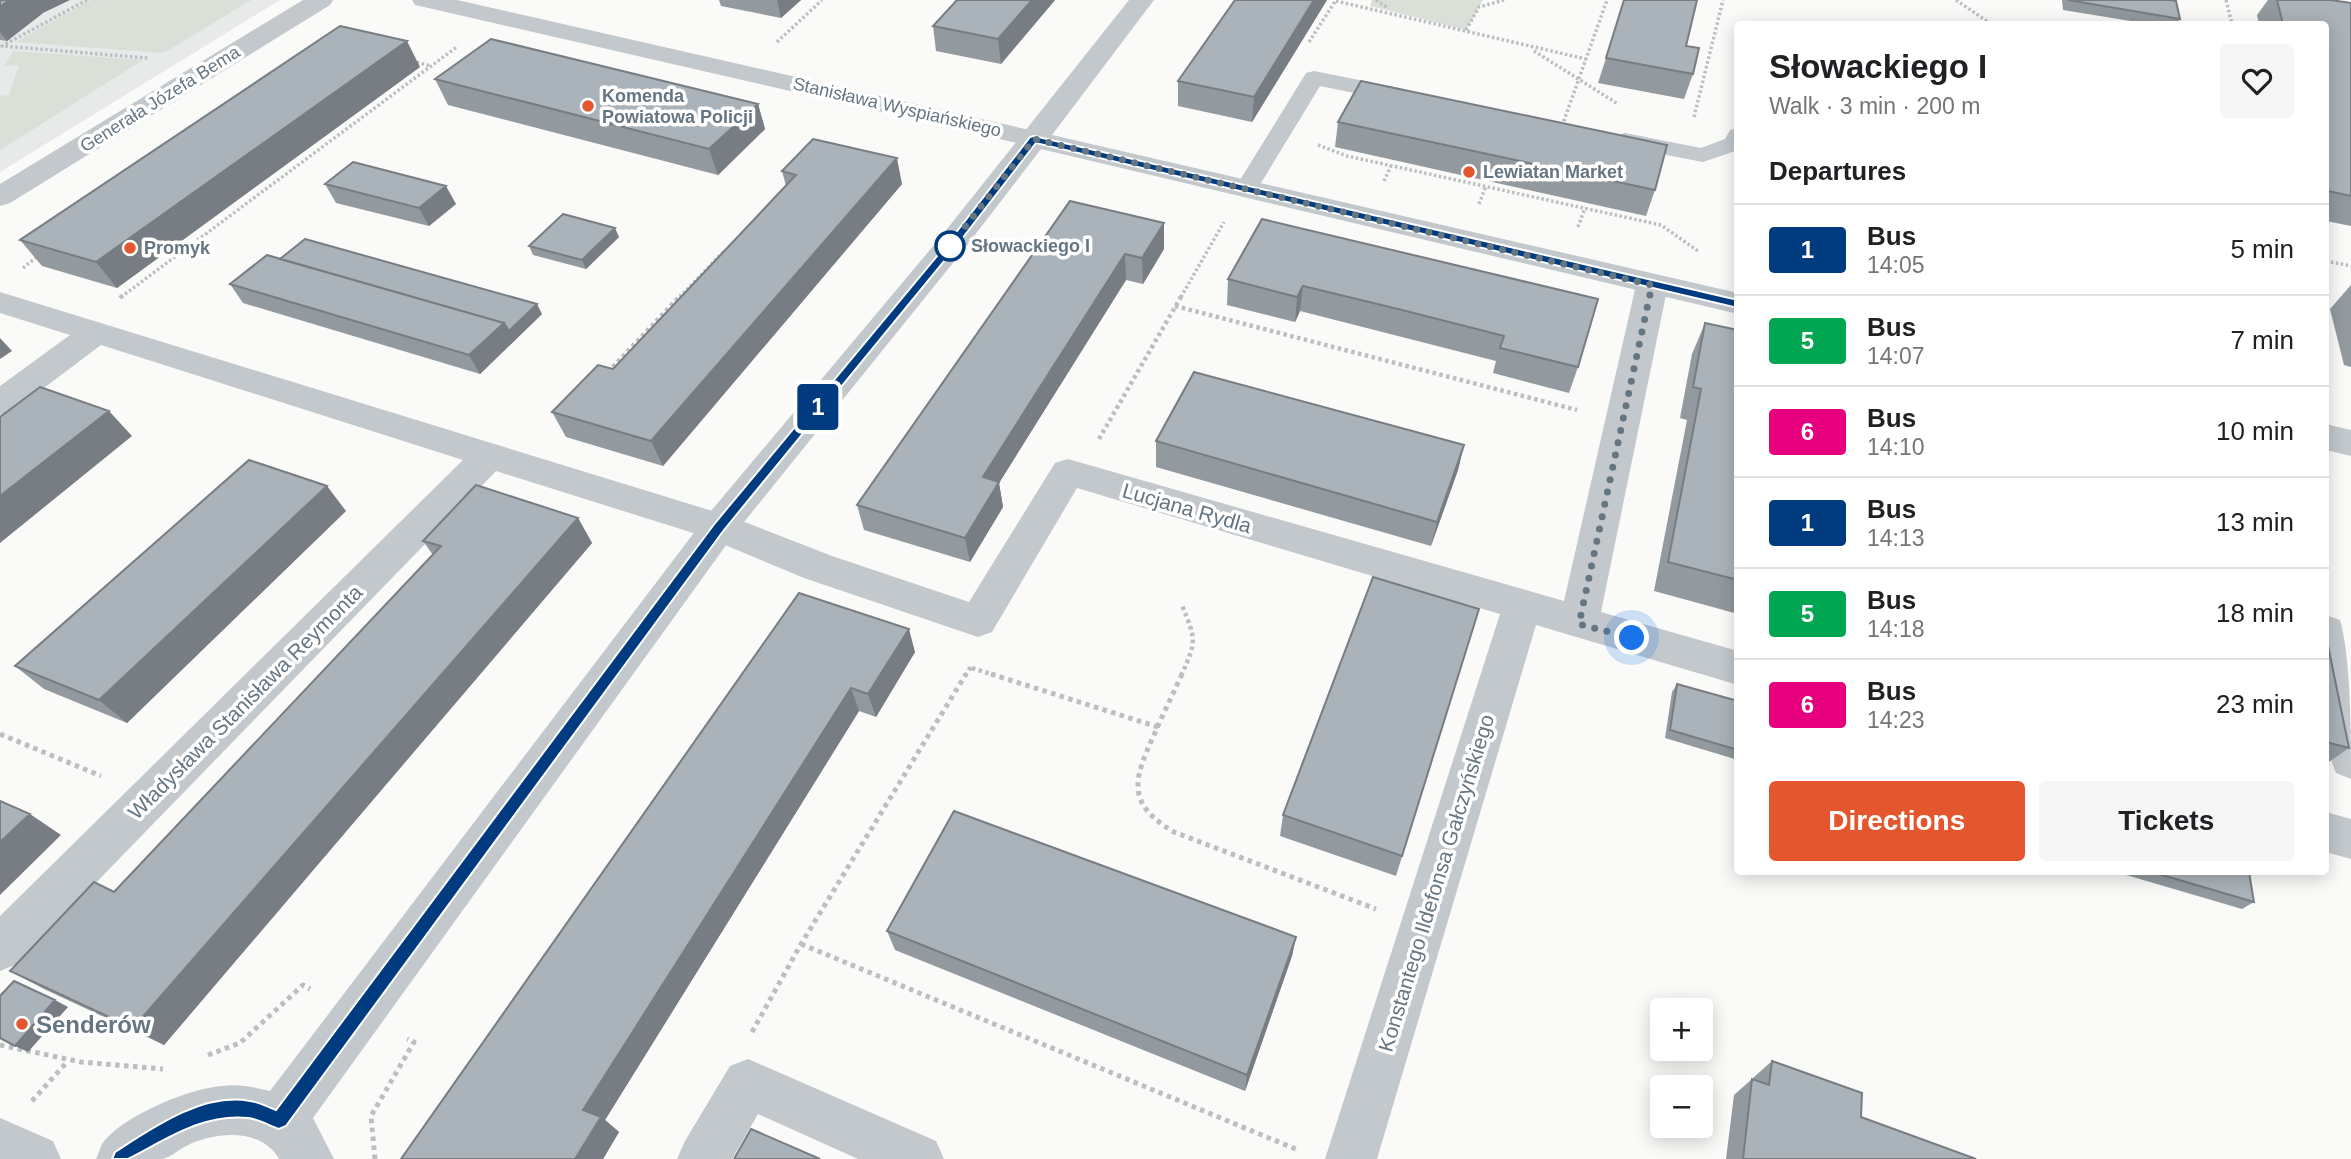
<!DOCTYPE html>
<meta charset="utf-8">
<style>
body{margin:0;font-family:Arial,sans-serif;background:#f6f6f6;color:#202124;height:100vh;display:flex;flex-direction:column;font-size:26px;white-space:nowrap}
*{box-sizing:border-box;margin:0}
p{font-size:23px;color:#757577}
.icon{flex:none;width:38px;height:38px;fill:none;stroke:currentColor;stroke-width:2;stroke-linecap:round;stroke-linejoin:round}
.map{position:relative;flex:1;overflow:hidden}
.panel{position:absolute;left:1734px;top:21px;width:595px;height:854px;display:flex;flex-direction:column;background:#fff;border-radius:7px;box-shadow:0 4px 18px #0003}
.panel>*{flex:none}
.badge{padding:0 14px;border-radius:5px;font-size:24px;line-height:46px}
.tools{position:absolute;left:1650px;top:998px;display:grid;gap:14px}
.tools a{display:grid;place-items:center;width:63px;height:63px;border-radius:7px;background:#fff;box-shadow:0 4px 18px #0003;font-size:35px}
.you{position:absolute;width:35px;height:35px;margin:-18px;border:5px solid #fff;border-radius:50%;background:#1a73e8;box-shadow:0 0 0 10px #1a73e833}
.map>.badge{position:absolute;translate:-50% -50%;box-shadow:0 0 0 4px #fff}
h2{padding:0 35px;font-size:26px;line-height:63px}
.round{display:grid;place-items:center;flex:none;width:74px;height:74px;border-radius:7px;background:#f6f6f6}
.summary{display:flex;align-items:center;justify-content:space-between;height:119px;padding:0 35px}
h1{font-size:33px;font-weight:600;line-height:52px}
.button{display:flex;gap:14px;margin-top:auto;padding:14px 35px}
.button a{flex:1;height:80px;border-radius:7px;background:#e4572e;color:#fff;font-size:28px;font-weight:600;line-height:80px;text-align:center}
.button a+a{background:#f6f6f6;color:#202124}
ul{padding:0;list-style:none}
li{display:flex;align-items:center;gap:21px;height:91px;padding:0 35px;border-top:2px solid #e0e0e0}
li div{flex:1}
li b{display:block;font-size:26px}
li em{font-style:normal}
li .badge{min-width:77px;font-weight:700;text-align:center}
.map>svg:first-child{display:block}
</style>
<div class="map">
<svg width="2351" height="1159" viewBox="0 0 2351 1159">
<rect width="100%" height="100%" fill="#fafaf8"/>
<path fill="#e8e9e9" d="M 0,0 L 280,0 L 0,172 Z"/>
<path fill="#dadfd7" d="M 91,0 L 251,0 L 164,53 L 16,42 Z
M 1372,0 L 1483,0 L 1466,30 L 1370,6 Z
M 13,51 L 143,60 L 0,150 L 0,96 L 9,95 L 19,65 L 4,66 Z"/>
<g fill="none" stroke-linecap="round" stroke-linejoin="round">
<path stroke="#bbbfc2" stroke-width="3.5" stroke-dasharray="2.5 2.5" stroke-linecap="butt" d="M 87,0 L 2,46 L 147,58
M 1376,0 L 1388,8
M 1956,0 L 1991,24
M 2226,0 L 2232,24
M 1336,1 L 1586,59
M 1466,30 L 1479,7 L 1504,0
M 777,42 L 822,0
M 1309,42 L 1336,0
M 1534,51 L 1618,104
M 412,61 L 431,66
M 1694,117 L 1723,0
M 1562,126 L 1607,0
M 1318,145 L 1347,156 L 1661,225 L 1698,251
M 1384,181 L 1391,166
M 1479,204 L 1486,186
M 1578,227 L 1585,208
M 2326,261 L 2351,266
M 23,268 L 38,256
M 121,297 L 458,46
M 680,297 L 725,250
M 1181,297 L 1224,222"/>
<path stroke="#bbbfc2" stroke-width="4.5" stroke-dasharray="3.5 3.5" stroke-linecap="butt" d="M 120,298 L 123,295
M 1175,306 L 1577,410
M 608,372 L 681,295
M 1099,439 L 1182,295
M 972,668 L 997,676
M 965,676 L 972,665
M 1181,676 C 1197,641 1196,640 1182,605"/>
<path stroke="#bbbfc2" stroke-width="5" stroke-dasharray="4.5 4.5" stroke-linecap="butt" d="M 991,674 L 1158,727
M 1182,674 C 1173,694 1163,714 1154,735 C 1134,779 1125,803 1174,832 L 1376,909
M 0,734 L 101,776
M 801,944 L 1298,1150
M 752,1032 L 801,944 L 966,674
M 0,1045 L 81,1062 L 163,1069
M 208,1055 L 240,1043 L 303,985 L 310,989
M 32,1101 L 67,1062
M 375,1159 L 371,1116 L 414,1042 L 407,1039"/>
<path fill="#c3c8cc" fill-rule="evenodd" d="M 1314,71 L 1399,88 L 1407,90 L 1410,95 L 1407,100 L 1399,102 L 1320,86 L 1255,193 L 1247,195 L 1239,193 L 1235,188 L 1303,78 L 1306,73 Z
M 1738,128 L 1738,150 L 1703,162 L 1625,147 L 1617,145 L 1613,140 L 1617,135 L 1625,133 L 1701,148 L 1725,139 L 1730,130 Z"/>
<path fill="#c3c8cc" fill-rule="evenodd" d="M 303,0 L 333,0 L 330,5 L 10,203 L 0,206 L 0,184 Z
M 412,0 L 457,0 L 1034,131 L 1044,133 L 1048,139 L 1044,145 L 1034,147 L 424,7 L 415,5 Z
M 1652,275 L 1663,278 L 1668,285 L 1601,612 L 1738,651 L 1738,685 L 1536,625 L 1377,1159 L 1325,1159 L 1500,614 L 1077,488 L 992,632 L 978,637 L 804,578 L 706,537 L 496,471 L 17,964 L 0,971 L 0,916 L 463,460 L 101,345 L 12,412 L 0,415 L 0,386 L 70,335 L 0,313 L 0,292 L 732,517 L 832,556 L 969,602 L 1055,463 L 1068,459 L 1564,601 L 1636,285 L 1641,278 Z
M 2326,615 L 2340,620 C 2351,658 2351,734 2351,779 L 2336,773 C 2319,738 2324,655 2326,615 Z
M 2326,812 L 2351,819 L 2351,859 L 2326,852 Z
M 748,1059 L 936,1141 L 944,1159 L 858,1159 L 758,1114 L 732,1159 L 677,1159 L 685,1141 L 730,1066 Z"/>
<path fill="#c3c8cc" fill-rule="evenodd" d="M 1129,0 L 1154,0 L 1052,135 L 1738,293 L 1738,314 L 1041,149 L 961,253 L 732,537 L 313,1118 L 334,1159 L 279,1159 C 261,1127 214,1132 186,1146 C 178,1150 170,1158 162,1159 C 141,1159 117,1159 96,1159 C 99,1153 101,1144 105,1140 C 128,1114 188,1089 222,1086 C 239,1084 254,1087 270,1091 L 706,517 L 939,239 Z
M 2326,424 L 2351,430 L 2351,456 L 2326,450 Z
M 0,1118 L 53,1141 L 61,1159 L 0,1159 Z"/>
</g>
<path fill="#929a9f" d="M 0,0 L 43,13 L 7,41 L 0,40 Z
M 719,0 L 801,0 L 781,18 L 721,6 Z
M 1055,0 L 1001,64 L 936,51 L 933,26 Z
M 1327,0 L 1252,122 L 1178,106 L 1178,81 Z
M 2062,0 L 2170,0 L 2180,19 L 2176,24 L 2149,24 L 2063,10 Z
M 2268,0 L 2331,0 L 2351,3 L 2351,226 L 2326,221 L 2326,24 L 2259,24 L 2257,15 Z
M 1686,46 L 1693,74 L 1684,99 L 1598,83 L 1606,58 Z
M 420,67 L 117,288 L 42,266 L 20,240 Z
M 435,79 L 758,104 L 765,129 L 718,175 L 448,105 Z
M 1338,122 L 1655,190 L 1646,216 L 1335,147 Z
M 782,171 L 902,184 L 663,466 L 566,437 L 552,412 L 613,369 L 786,186 Z
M 325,184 L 456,204 L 429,226 L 336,203 Z
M 1070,201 L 1164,223 L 1164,249 L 1143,284 L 1126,280 L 999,483 L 1003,507 L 970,562 L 864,530 L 857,505 Z
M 1262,219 L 1578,367 L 1569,393 L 1493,373 L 1496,361 L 1300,311 L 1295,322 L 1227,305 L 1228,279 Z
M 619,237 L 586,269 L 533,255 L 529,246 Z
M 280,259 L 542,314 L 480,374 L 243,303 L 230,284 Z
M 2351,285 L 2351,367 L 2344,365 L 2330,309 Z
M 1705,323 L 1738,330 L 1738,614 L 1654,591 L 1687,420 L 1680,418 L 1692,354 Z
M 1156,441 L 1464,445 L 1458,470 L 1431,546 L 1156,467 Z
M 346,511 L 127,723 L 44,689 L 15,666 Z
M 578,518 L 592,543 L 164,1045 L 44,989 L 10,971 L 114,892 L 433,555 L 423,541 Z
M 799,593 L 915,652 L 876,717 L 859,711 L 605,1120 L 619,1132 L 603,1159 L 401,1159 Z
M 1479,609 L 1396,876 L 1280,836 L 1283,815 Z
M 2326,636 L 2349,748 L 2326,764 Z
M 1677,684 L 1738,701 L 1738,760 L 1665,738 L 1672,692 Z
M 2116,872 L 2249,872 L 2254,902 L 2242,909 Z
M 887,931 L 1296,937 L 1292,956 L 1245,1091 L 895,950 Z
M 1772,1061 L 1861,1117 L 1976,1159 L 1726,1159 L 1734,1095 L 1752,1079 L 1753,1079 L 1753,1078 Z"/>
<path fill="#777d82" d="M 9,0 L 70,0 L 43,13 L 7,41 L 0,32 L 0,7 Z
M 777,0 L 801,0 L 781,18 Z
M 1032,0 L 1055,0 L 1001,64 L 998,39 Z
M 1314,0 L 1327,0 L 1252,122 L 1254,97 Z
M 407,41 L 420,67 L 117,288 L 96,262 Z
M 758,104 L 765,129 L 718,175 L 709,149 Z
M 897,158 L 902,184 L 663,466 L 651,441 Z
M 446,186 L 456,204 L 429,226 L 419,208 Z
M 1164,223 L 1164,249 L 1143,284 L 1142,258 Z
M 615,228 L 619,237 L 586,269 L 582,260 Z
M 1125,254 L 1126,280 L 999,483 L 1003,507 L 970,562 L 965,538 L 983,477 Z
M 1303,286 L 1300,311 L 1295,322 L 1297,297 Z
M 537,304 L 542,314 L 480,374 L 469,355 L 504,323 Z
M 0,338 L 12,351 L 0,359 Z
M 109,411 L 132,436 L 0,543 L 0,496 Z
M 1464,445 L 1458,470 L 1431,546 L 1437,522 Z
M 327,486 L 346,511 L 127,723 L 99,700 Z
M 578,518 L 592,543 L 164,1045 L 133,1028 Z
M 909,629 L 915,652 L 876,717 L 868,694 Z
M 851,688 L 859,711 L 605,1120 L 619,1132 L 603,1159 L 575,1159 L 583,1110 Z
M 30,814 L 61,835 L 0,895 L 0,842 Z
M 1296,937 L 1292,956 L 1245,1091 L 1247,1075 Z
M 55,1000 L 68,1007 L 28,1052 L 15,1046 Z"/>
<path fill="#aab3b9" stroke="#777d82" stroke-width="2" d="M 0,0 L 9,0 L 0,7 Z
M 957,0 L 1032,0 L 998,39 L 933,26 Z
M 1235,0 L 1314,0 L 1254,97 L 1178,81 Z
M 1624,0 L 1697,0 L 1686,46 L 1699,48 L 1693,74 L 1606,58 Z
M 2068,0 L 2170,0 L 2176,1 L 2180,19 Z
M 2277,0 L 2331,0 L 2351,3 L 2351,196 L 2328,191 L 2326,183 L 2326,24 L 2283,24 Z
M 340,26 L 407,41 L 96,262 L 20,240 Z
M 491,39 L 758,104 L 709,149 L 435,79 Z
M 1361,81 L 1667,145 L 1655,190 L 1338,122 Z
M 813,139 L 897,158 L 651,441 L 552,412 L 598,365 L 613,369 L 796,175 L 782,171 Z
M 353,162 L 446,186 L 419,208 L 325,184 Z
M 1070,201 L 1164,223 L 1142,258 L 1125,254 L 1033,398 L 983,477 L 999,482 L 965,538 L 857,505 Z
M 563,214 L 615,228 L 582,260 L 529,246 Z
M 1262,219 L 1598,299 L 1578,367 L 1500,348 L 1504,336 L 1402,310 L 1303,286 L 1297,297 L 1228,279 Z
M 305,239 L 537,304 L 509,331 L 504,323 L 280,259 Z
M 267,255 L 504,323 L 469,355 L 230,284 Z
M 1705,323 L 1738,330 L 1738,580 L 1668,562 L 1701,389 L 1693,387 Z
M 1194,372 L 1464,445 L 1437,522 L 1156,441 Z
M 40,387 L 109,411 L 0,496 L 0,417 Z
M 249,460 L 327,486 L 99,700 L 15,666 Z
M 476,485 L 578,518 L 133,1028 L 10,971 L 94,882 L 114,892 L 441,546 L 423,541 Z
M 1373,577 L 1479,609 L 1402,856 L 1283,815 Z
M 799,593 L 909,629 L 868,694 L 851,688 L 583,1110 L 601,1117 L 575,1159 L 401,1159 Z
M 2326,636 L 2349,748 L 2326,742 Z
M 1677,684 L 1738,701 L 1738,750 L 1670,730 Z
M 0,801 L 30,814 L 0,842 Z
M 954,811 L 1296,937 L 1247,1075 L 887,931 Z
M 2152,872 L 2249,872 L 2254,902 Z
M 14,981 L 55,1000 L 15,1046 L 0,1038 L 0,996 Z
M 1772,1061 L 1862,1093 L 1861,1117 L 1976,1159 L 1743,1159 L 1752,1079 L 1769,1085 Z
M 751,1129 L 820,1159 L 734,1159 Z"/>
<path fill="#003b80" stroke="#fff" stroke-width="2" d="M 1034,136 L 1738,300 L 1743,304 L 1738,308 L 1036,143 L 954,249 L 724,530 L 286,1126 L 279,1129 C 270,1126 258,1119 248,1118 C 202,1113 164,1141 128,1159 L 112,1159 L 115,1152 C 152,1128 203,1092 250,1101 C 259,1102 268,1107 276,1110 L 715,523 L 947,244 L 1030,137 Z"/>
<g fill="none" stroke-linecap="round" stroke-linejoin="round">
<path stroke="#657683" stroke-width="7" stroke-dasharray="0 12.6" d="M 950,246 L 1034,139 L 1652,285 L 1579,624 L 1632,638"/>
</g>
<g fill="#e4572e" stroke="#fff" stroke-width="2.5">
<circle cx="588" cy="106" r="7"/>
<circle cx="1469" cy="172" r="7"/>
<circle cx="130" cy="248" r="7"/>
<circle cx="22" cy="1024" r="7"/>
</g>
<circle fill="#fff" stroke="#003b80" stroke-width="3.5" cx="950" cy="246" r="14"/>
<g text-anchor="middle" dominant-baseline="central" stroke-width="7" stroke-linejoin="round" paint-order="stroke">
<g font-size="18" font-weight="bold" fill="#657683" stroke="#fff" text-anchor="start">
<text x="602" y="96">Komenda<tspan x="602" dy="21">Powiatowa Policji</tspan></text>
<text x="1483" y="172">Lewiatan Market</text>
<text x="144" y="248">Promyk</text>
</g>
<g font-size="18" fill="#657683" stroke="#fff">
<text transform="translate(160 99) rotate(-32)">Generała Józefa Bema</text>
<text transform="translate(897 107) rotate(13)">Stanisława Wyspiańskiego</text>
</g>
<g font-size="18" font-weight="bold" fill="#657683" stroke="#fff" text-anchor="start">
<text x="971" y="246">Słowackiego I</text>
</g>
<g font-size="21" fill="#657683" stroke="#fff">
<text transform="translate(1187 508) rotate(16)">Lucjana Rydla</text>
<text transform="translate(245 702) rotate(-45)">Władysława Stanisława Reymonta</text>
<text transform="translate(1436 883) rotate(-73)">Konstantego Ildefonsa Gałczyńskiego</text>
</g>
<g font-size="24" font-weight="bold" fill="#657683" stroke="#fff" text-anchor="start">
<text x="36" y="1024">Senderów</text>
</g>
</g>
</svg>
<div class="tools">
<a>+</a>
<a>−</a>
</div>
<div class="you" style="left:1632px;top:638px"></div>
<b class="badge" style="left:818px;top:407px;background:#003b80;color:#fff">1</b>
<section class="panel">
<div class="summary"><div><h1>Słowackiego I</h1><p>Walk · 3 min · 200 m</p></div><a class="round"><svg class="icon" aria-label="heart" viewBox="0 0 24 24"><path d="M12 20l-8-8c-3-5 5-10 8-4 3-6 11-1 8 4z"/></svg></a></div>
<h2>Departures</h2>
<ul>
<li><span class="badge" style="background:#003b80;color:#fff">1</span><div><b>Bus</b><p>14:05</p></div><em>5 min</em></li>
<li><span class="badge" style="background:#00a651;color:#fff">5</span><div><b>Bus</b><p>14:07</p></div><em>7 min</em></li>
<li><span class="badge" style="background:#e6007e;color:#fff">6</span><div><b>Bus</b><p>14:10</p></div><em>10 min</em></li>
<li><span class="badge" style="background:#003b80;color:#fff">1</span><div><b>Bus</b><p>14:13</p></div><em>13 min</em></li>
<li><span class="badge" style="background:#00a651;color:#fff">5</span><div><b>Bus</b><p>14:18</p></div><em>18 min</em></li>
<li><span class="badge" style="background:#e6007e;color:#fff">6</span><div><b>Bus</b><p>14:23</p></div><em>23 min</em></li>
</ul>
<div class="button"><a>Directions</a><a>Tickets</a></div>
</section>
</div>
